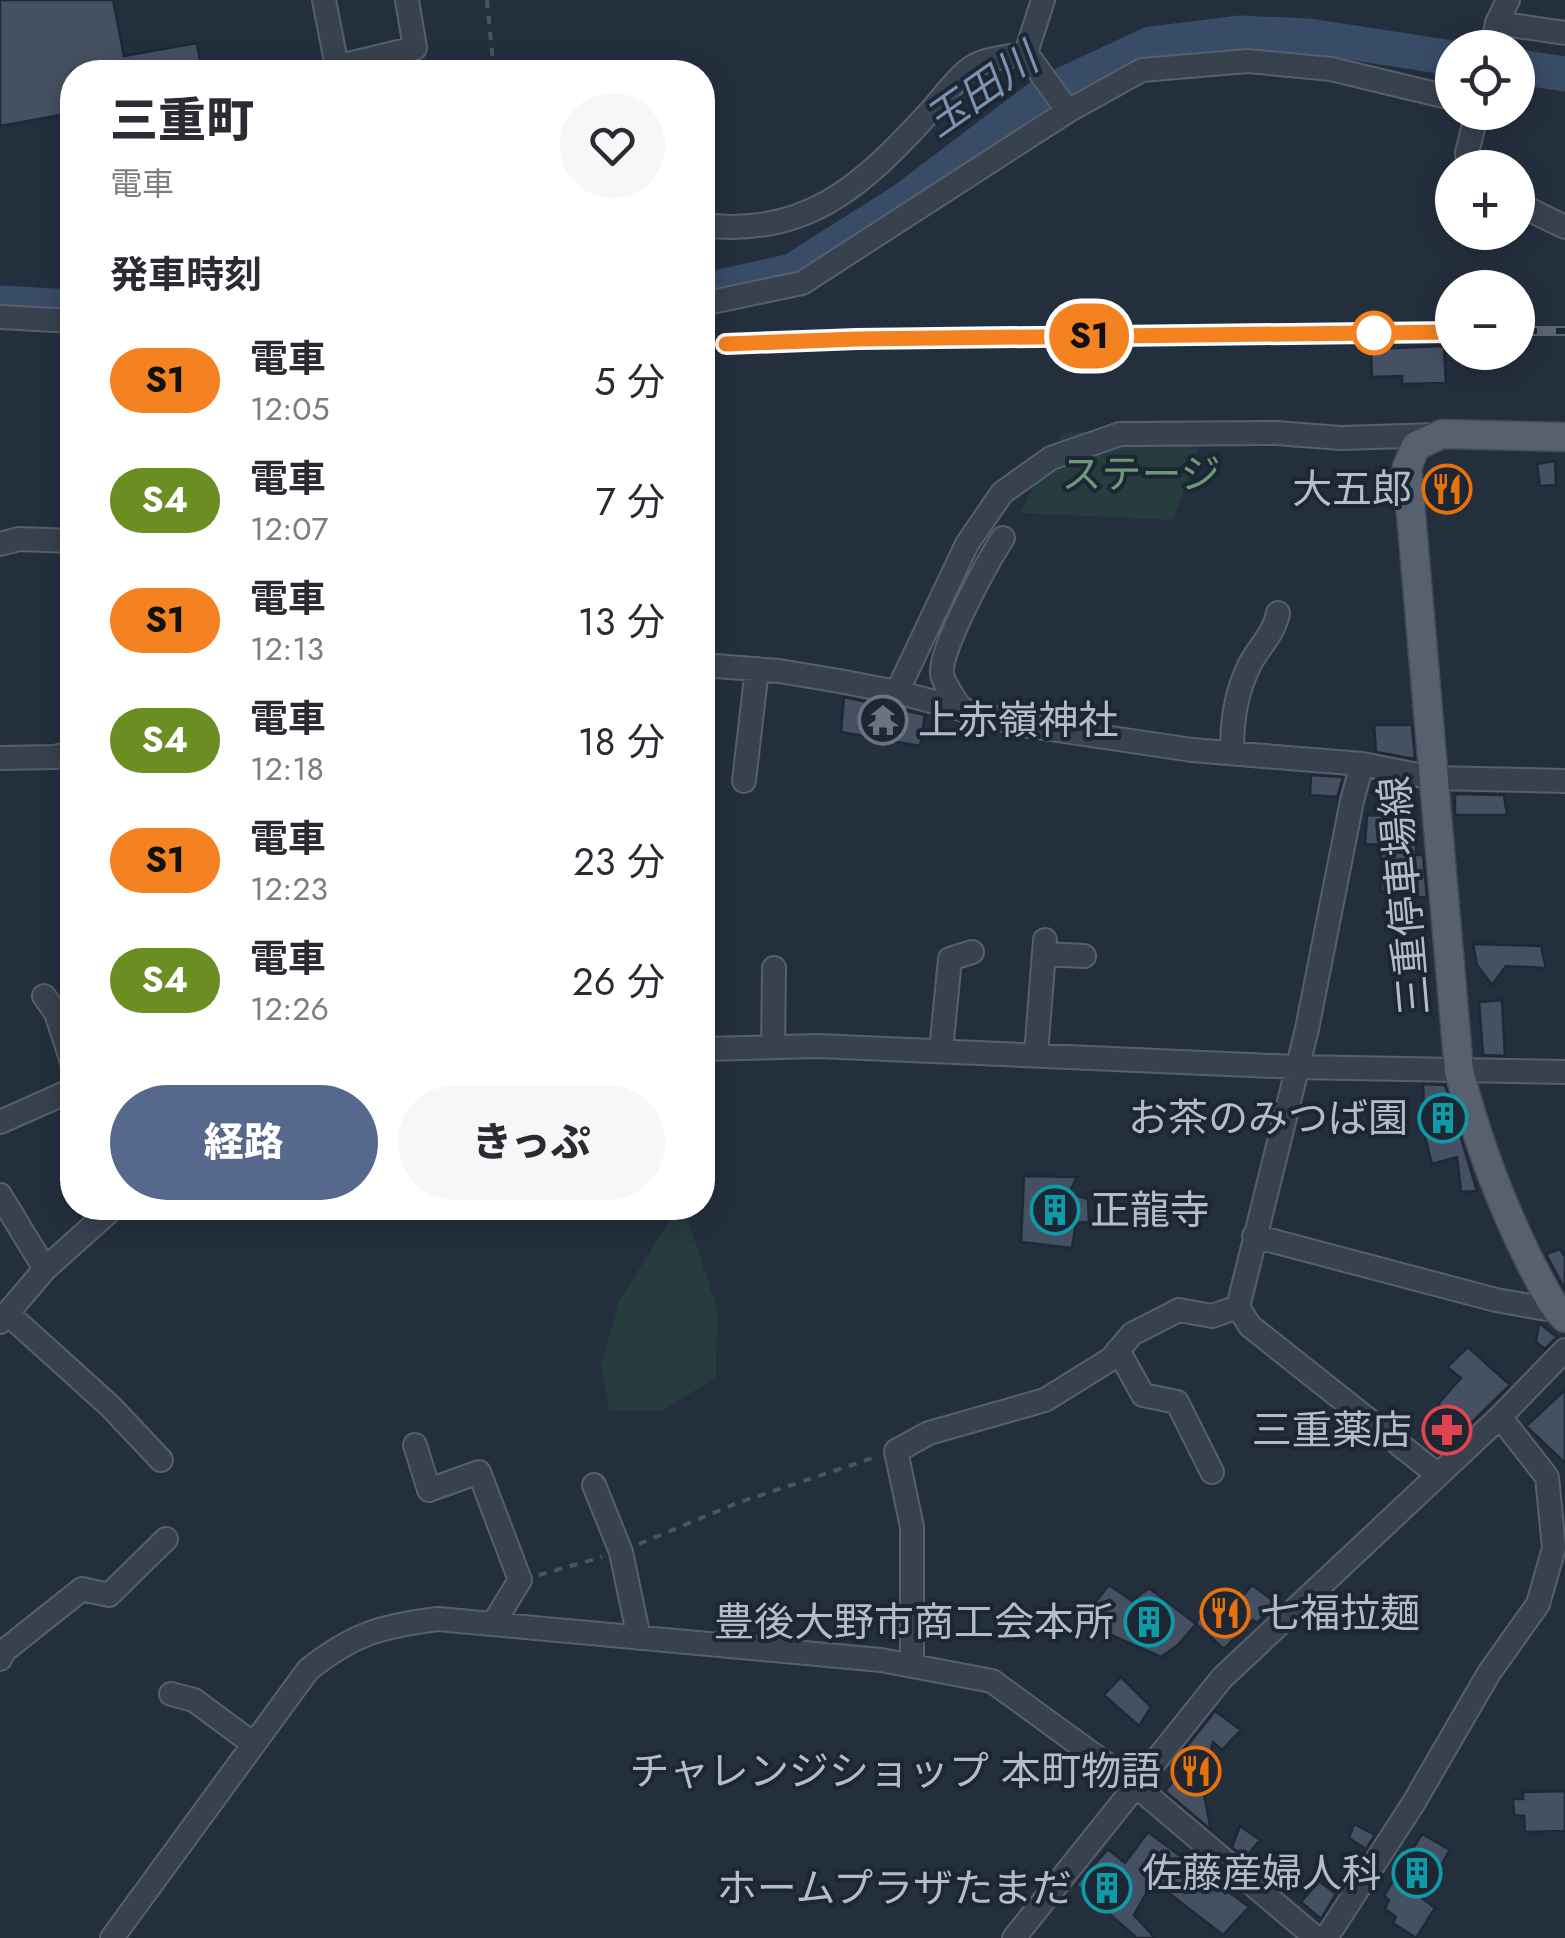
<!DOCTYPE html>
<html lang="ja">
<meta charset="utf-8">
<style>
body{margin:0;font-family:Jost,"Noto Sans JP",sans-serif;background:#f7f7f7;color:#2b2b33;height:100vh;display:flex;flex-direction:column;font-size:38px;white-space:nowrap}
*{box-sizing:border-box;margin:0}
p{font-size:32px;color:#7c7c81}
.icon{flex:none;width:55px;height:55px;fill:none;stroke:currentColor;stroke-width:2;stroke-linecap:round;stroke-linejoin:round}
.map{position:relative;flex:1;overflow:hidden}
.panel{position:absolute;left:60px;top:60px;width:655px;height:1160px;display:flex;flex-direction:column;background:#fff;border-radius:40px;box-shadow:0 5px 25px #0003}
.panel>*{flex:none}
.badge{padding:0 20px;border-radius:32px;font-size:35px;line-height:65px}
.controls{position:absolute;left:1435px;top:30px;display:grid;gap:20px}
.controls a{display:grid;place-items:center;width:100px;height:100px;border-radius:50%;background:#fff;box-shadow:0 5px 25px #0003;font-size:50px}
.map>.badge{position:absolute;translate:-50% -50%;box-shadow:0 0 0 5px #fff}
h2{padding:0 50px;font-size:38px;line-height:90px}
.round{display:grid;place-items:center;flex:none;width:105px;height:105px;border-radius:52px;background:#f7f7f7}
.summary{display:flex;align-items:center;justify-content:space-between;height:170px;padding:0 50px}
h1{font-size:48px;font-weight:800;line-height:75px}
.action{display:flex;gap:20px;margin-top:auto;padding:20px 50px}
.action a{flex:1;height:115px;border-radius:60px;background:#56698c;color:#fff;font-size:40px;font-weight:800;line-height:115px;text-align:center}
.action a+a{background:#f7f7f7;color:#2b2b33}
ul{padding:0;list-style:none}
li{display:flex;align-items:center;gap:30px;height:120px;padding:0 50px}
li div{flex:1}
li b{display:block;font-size:38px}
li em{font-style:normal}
li .badge{min-width:110px;font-weight:700;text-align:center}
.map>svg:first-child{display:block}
</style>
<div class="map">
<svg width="1565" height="1938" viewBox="0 0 1565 1938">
<rect width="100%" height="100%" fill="#242f3e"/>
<path fill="#263c3f" d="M 1207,425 L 1173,520 L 1020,513 L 1062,433 Z
M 678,1208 L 684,1208 L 717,1309 L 716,1377 L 664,1410 L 609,1410 L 601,1366 L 619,1301 Z"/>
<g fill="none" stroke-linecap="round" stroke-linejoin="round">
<path stroke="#394c67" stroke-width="35" d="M 1518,67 L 1565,74
M 702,291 L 792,271 L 904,200 L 1045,93 L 1150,44 L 1239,33 L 1309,36 L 1452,58
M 0,303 L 72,307"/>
</g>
<path fill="#455162" stroke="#1f2835" stroke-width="2.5" d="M 0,0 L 113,0 L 124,56 L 197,43 L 202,72 L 72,72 L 72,113 L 0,126 Z
M 1444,346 L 1446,383 L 1402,384 L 1402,376 L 1372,377 L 1371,349 Z
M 1555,461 L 1556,485 L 1540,486 L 1537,464 Z
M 844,697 L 925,715 L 920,746 L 841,732 Z
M 1374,725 L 1412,725 L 1415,759 L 1376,752 Z
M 1311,775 L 1343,777 L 1337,797 L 1310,795 Z
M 1455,794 L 1504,795 L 1507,815 L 1455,815 Z
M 1367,815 L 1416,816 L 1416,855 L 1423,855 L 1427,898 L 1381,891 L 1381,845 L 1365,844 Z
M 1473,944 L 1541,946 L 1546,968 L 1506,966 L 1492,985 L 1477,965 Z
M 1502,1000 L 1505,1056 L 1483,1055 L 1479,1002 Z
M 1423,1084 L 1445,1085 L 1477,1191 L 1461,1192 L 1457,1157 L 1432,1164 L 1425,1137 Z
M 1024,1176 L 1077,1177 L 1069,1193 L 1088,1199 L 1089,1222 L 1076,1223 L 1072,1248 L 1021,1242 Z
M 1560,1249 L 1565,1257 L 1565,1290 L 1546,1254 Z
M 1539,1323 L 1557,1337 L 1545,1349 L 1536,1342 Z
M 1468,1347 L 1510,1385 L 1467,1427 L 1438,1404 L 1461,1378 L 1447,1367 Z
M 1565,1390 L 1565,1463 L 1526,1426 Z
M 1109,1585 L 1132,1601 L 1149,1588 L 1196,1624 L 1178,1645 L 1161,1657 L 1111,1635 L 1086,1614 Z
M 1252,1585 L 1276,1603 L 1257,1623 L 1253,1620 L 1224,1649 L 1196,1624 L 1207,1600 L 1226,1616 Z
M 1121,1677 L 1151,1707 L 1139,1726 L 1104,1695 Z
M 1215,1711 L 1241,1730 L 1222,1750 L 1213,1742 L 1202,1784 L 1211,1830 L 1165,1791 L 1184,1768 L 1176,1760 Z
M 1565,1791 L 1565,1831 L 1525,1832 L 1524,1816 L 1514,1815 L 1513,1799 L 1523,1799 L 1523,1792 Z
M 1354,1824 L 1375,1835 L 1366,1849 L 1349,1838 Z
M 1240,1826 L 1260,1840 L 1245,1858 L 1232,1847 Z
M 1148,1832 L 1249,1907 L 1223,1935 L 1153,1881 L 1134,1915 L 1155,1938 L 1137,1938 L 1076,1885 L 1108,1849 L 1125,1863 Z
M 1422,1834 L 1450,1850 L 1422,1898 L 1435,1908 L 1416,1938 L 1393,1923 L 1396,1917 L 1385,1909 L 1389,1900 L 1384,1896 Z
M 1319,1881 L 1336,1894 L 1321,1919 L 1301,1902 Z"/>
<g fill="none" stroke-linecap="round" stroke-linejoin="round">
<g stroke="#565f6c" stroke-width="26">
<path id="minor" d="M 324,0 L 338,72
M 1043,0 L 1026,53 L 1068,111
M 1497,23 L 1565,33
M 1492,48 L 1497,23 L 1508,0
M 336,67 L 415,48 L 407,0
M 1469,168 L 1467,153 L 1477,112
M 1518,204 L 1565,227
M 702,225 C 805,238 862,186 926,116 C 939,103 959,74 974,66 C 987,58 1011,57 1026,53
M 702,304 L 802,283 L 1068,111 L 1142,70 L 1248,61 L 1331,69 L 1452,98
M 0,317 L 72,321
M 0,544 L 19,539 L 72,541
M 702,665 L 779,671 L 839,681 L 897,692 L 1017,724 L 1192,750 L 1362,764 L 1433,778 L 1565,781
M 897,692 L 967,544 L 1002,493 L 1051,458 L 1120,434 L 1276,433 L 1341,438 L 1437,435
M 961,709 C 955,699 944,685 942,674 C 939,650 988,561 1003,538
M 1232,753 C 1232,723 1235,696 1248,668 C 1257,648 1274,635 1278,613
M 0,758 L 55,757 L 72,753
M 1362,764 L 1352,801 L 1307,1029 L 1238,1307 L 1250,1326 L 1438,1475
M 744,781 L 757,669
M 1044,954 L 1084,956
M 44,996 L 56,1013 L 72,1062
M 773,1047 L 774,968
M 702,1049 L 818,1046 L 1297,1067 L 1565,1072
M 941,1051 L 950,959 L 972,952
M 1036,1054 L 1045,940
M 0,1122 L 72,1090
M 0,1195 L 45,1269
M 1254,1236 L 1496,1300 L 1558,1311
M 7,1313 L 110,1406 L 161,1460
M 0,1322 L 45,1269 L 113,1208
M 1118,1350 L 1143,1395 L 1177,1402 L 1212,1472
M 415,1445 L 429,1490 L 479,1472 L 520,1580 L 493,1624
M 594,1485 L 621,1552 L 639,1638
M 0,1659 L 4,1651 L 82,1589 L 109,1595 L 166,1539
M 912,1665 L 912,1527 L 896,1451 L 929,1433 L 1045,1400 L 1111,1359 L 1132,1334 L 1179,1310 L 1212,1316 L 1238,1307
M 171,1694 L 194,1700 L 252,1743
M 112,1938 L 308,1670 C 353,1634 381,1626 438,1619 L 881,1660 L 992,1681 L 1135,1785 L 1316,1938
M 1014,1938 L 1222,1678 L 1500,1417 L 1565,1350
M 1326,1938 L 1413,1804 L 1489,1673 L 1538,1604 L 1554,1548 L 1547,1477 L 1500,1417"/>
</g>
<g stroke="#414a57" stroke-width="31">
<path id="major" d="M 1565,437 L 1442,434 L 1416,446 L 1407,467 L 1459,1071 C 1478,1142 1499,1200 1532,1266 C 1542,1284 1550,1304 1565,1318"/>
</g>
<path stroke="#44595c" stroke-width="4" stroke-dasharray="8 8" stroke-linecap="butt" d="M 487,0 L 494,72
M 639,1544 L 737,1503 L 879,1456
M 539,1575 L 602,1557"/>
<use href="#minor" stroke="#38414e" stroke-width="22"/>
<use href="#major" stroke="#56606e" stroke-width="28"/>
<g stroke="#5a6575" stroke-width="10">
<path id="rail" d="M 1518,331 L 1565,331
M 726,345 L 857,339 L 1452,332"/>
</g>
<use href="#rail" stroke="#1d2633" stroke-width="6" stroke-dasharray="19" stroke-linecap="butt"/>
</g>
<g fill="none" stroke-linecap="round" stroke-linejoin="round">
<g stroke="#fff" stroke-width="22">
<path id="line" d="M 726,344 L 857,339 L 1452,332"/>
</g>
<use href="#line" stroke="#f58220" stroke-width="15"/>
</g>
<defs>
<g id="restaurant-ring" transform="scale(2.5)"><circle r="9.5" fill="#1d2633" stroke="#e8710a" stroke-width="1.5"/><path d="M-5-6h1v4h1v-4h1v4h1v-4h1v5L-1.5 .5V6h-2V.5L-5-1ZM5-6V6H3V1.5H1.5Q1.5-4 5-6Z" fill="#e8710a"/></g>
<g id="temple-ring" transform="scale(2.5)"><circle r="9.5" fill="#1d2633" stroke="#6b7280" stroke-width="1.5"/><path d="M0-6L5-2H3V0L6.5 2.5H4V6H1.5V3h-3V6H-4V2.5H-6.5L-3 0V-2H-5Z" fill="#6b7280"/></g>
<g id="building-ring" transform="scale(2.5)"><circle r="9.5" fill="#1d2633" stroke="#0f9aa8" stroke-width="1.5"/><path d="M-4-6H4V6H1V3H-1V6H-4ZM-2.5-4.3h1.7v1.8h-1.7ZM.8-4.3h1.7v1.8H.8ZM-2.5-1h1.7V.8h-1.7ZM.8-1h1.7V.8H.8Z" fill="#0f9aa8"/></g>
<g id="pharmacy-ring" transform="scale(2.5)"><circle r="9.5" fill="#1d2633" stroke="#e0444e" stroke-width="1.5"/><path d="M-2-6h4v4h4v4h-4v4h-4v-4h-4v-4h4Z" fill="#e0444e"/></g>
</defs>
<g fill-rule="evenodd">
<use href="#restaurant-ring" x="1447" y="489"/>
<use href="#temple-ring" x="883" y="720"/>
<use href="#building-ring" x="1443" y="1118"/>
<use href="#building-ring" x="1055" y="1210"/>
<use href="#pharmacy-ring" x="1447" y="1430"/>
<use href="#restaurant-ring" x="1225" y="1613"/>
<use href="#building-ring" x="1149" y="1622"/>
<use href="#restaurant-ring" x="1196" y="1771"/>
<use href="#building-ring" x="1417" y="1873"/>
<use href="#building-ring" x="1107" y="1888"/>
</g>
<circle fill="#fff" stroke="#f58220" stroke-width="5" cx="1374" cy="333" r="20"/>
<g text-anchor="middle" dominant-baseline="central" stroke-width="8" stroke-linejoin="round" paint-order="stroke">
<g font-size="40" fill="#6b9a76" stroke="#1d2633">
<text x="1141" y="474">ステージ</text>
</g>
<g font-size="40" fill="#b4bcc9" stroke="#1d2633" text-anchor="end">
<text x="1412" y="489">大五郎</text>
<text x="918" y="720" text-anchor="start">上赤嶺神社</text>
<text x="1408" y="1118">お茶のみつば園</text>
<text x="1090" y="1210" text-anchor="start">正龍寺</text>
<text x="1412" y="1430">三重薬店</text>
<text x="1260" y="1613" text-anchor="start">七福拉麺</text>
<text x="1114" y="1622">豊後大野市商工会本所</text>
<text x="1161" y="1771">チャレンジショップ 本町物語</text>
<text x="1382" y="1873">佐藤産婦人科</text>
<text x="1072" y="1888">ホームプラザたまだ</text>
</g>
<g font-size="40" fill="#b4bcc9" stroke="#1d2633">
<text transform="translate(1404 896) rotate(-95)">三重停車場線</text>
</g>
<g font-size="42" font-style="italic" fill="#7c92b1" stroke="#1d2633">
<text transform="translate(981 90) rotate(-35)">玉田川</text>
</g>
</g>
</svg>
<div class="controls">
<a><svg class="icon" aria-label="locate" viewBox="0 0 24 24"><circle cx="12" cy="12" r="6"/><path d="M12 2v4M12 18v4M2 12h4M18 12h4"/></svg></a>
<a>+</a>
<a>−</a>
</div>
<b class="badge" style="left:1089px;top:336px;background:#f58220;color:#111">S1</b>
<section class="panel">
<div class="summary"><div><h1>三重町</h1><p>電車</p></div><a class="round"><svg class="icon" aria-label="heart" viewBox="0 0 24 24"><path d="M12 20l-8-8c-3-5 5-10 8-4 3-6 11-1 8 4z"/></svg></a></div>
<h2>発車時刻</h2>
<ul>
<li><span class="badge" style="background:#f58220;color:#111">S1</span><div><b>電車</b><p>12:05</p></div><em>5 分</em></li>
<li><span class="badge" style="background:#6b8e23;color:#fff">S4</span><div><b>電車</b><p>12:07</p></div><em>7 分</em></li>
<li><span class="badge" style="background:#f58220;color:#111">S1</span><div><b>電車</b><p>12:13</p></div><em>13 分</em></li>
<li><span class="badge" style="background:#6b8e23;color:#fff">S4</span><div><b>電車</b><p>12:18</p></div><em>18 分</em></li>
<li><span class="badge" style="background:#f58220;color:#111">S1</span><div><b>電車</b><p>12:23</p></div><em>23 分</em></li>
<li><span class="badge" style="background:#6b8e23;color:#fff">S4</span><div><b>電車</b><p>12:26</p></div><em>26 分</em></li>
</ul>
<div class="action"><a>経路</a><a>きっぷ</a></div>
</section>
</div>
